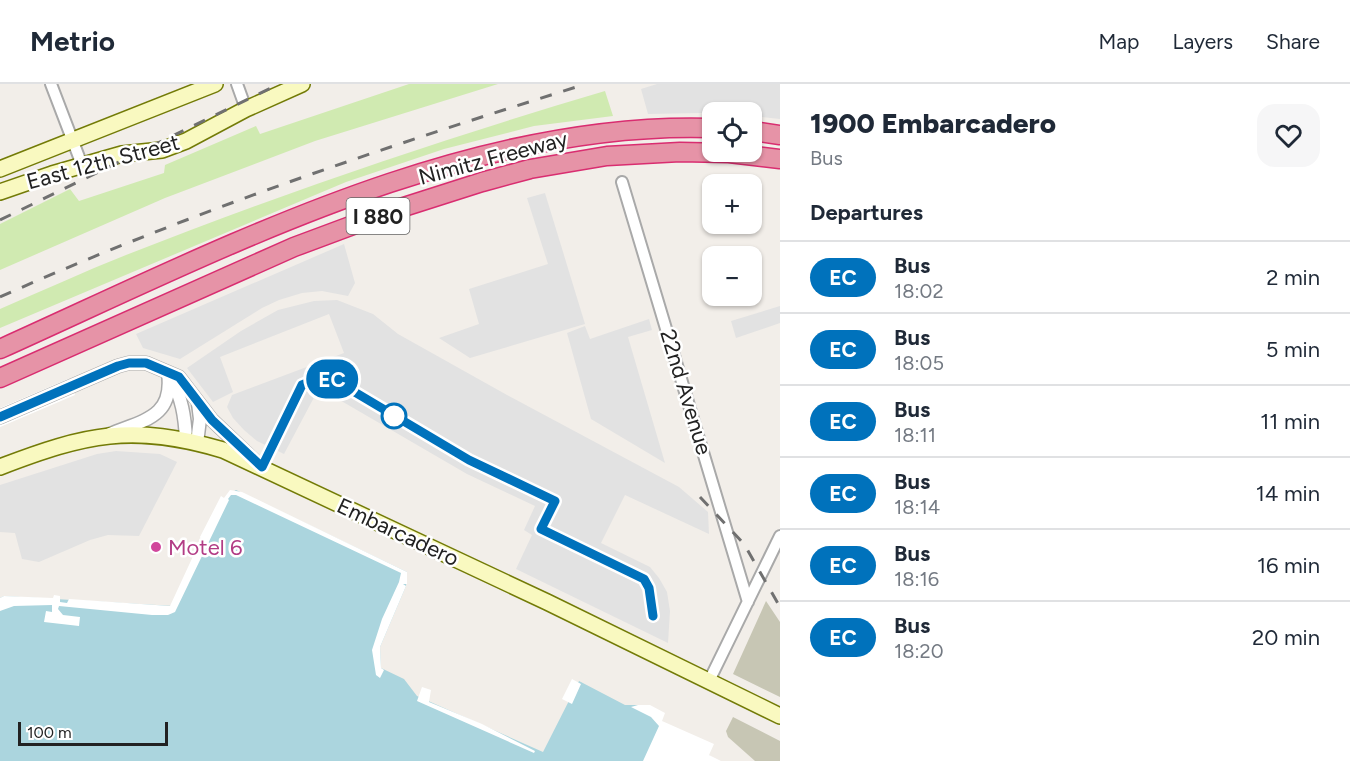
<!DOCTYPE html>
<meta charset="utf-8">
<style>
body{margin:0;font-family:Figtree,sans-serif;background:#f6f6f7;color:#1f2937;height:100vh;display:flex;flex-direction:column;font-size:22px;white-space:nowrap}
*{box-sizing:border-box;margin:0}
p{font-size:20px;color:#747a83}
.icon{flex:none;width:33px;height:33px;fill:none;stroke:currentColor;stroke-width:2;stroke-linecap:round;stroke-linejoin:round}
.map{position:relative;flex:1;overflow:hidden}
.sheet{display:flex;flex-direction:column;background:#fff;width:570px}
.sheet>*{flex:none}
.badge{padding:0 12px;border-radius:20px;font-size:21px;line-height:39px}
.tools{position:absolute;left:702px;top:18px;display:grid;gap:12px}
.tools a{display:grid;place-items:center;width:60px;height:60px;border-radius:12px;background:#fff;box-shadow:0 2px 4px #0004;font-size:30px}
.scale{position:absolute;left:18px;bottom:15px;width:150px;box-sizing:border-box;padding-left:6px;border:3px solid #222;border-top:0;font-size:16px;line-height:21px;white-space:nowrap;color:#222;-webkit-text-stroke:4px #fff;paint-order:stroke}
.map>.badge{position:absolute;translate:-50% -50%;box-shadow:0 0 0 3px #fff}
h2{padding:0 30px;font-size:22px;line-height:54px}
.round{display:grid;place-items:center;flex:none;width:63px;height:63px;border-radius:18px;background:#f6f6f7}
.summary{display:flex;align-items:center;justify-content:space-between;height:102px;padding:0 30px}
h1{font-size:28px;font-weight:800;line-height:45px}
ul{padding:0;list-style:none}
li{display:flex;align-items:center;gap:18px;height:72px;padding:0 30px;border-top:2px solid #e0e1e3}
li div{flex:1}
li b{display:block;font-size:22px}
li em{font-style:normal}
li .badge{min-width:66px;font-weight:700;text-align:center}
header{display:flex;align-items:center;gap:36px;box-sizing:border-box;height:84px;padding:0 30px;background:#fff;border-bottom:2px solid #e0e1e3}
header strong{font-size:28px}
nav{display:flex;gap:33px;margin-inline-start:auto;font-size:21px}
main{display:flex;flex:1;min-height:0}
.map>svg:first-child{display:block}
</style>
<header>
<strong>Metrio</strong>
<nav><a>Map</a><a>Layers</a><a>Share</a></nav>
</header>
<main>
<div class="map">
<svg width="780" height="677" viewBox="0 0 780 677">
<rect width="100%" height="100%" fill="#f2eee9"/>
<path fill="#c7c6b4" d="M 766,517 L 780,538 L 780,613 L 733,590 Z
M 733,633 L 780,657 L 780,677 L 755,677 L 728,653 L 726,647 Z"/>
<path fill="#d0eab1" d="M 409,0 L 498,0 L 315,57 L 165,114 L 0,186 L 0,140 L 70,105 L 79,117 L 164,89 L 165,81 L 256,42 L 260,50 Z
M 605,7 L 613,32 L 534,42 L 444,65 L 346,98 L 0,244 L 0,225 C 42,207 83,188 126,171 C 283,109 443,55 605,7 Z"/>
<path fill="#e2e2e2" d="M 657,0 L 780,0 L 780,35 L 752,32 L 752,28 L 648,30 L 641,5 Z
M 545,109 L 585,240 L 470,274 L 439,254 L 479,240 L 469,205 L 548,180 L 527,114 Z
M 344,160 L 355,199 L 348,212 L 322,207 L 302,209 L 279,216 L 262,224 L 180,275 L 143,264 L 136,250 Z
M 337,216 L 373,230 L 398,250 L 507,311 L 679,403 L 708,428 L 709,450 L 625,411 L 601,459 L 650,483 L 659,494 L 667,508 L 670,527 L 668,559 L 516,485 L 532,451 L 524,446 L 535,422 L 467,390 L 319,304 L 284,370 L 257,357 L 244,346 L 233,334 L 227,323 L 232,311 L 344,269 L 329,230 L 220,273 L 233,308 L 213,318 L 187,284 L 241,247 L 278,226 L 314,217 Z
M 780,222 L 780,239 L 736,254 L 731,237 Z
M 649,235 L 652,246 L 628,253 L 665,379 L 591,335 L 567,249 L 585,242 L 590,255 Z
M 116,367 L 160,370 L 177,378 L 139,452 L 108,451 L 90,456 L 39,478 L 22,475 L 15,449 L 0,448 L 0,401 L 97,370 Z"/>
<path fill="#abd5de" d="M 236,406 L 407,488 L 406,502 L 380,563 L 381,584 L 404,595 L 417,612 L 543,668 L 579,597 L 625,621 L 638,621 L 717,677 L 0,677 L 0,514 L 4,512 L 174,522 L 229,410 Z"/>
<path fill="#fff" d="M 68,295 L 75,311 L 0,343 L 0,324 Z
M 230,406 L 242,408 L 407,488 L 407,500 L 403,500 L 406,502 L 380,563 L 381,584 L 384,586 L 380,594 L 376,591 L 372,566 L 382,535 L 399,498 L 401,489 L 236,411 L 231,411 L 228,415 L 229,416 L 175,528 L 168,531 L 152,531 L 59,522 L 58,525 L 63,531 L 80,533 L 79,542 L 44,538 L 46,527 L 52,528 L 52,521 L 14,522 L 0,527 L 0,514 L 4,512 L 53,514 L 54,511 L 60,512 L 60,518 L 67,519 L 69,515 L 170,522 L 201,455 L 200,453 L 221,412 L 224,414 Z
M 572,595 L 581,600 L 572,620 L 562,615 Z
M 422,603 L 431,606 L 429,618 L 482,640 L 535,667 L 534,669 L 417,617 Z
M 638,621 L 650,621 L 665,629 L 662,637 L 714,660 L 709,671 L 721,677 L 643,677 L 659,642 L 651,633 L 631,623 Z"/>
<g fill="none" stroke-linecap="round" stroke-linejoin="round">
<g stroke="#a9a9a9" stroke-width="14">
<path id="minor" d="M 51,0 L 82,81
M 237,0 L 246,25
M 622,98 L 748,518
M 709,597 L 780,452"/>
</g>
<g stroke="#a9a9a9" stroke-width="15">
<path id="tertiary" d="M 170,293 C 182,313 185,333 186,356
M 0,333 L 118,282 L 129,279 L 146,279 L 179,293 L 212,336 L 254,376
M 110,350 C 144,336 174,333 168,289
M 197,359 L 200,335 L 198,319"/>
</g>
<g stroke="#737b07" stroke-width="18">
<path id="secondary" d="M 0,85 L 215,0
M 0,108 L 52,90 L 122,70 L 162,66 L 186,57 L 246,25 L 302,0
M 0,383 C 86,350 132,339 223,366 L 547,518 L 780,632"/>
</g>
<g stroke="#d92d70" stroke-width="21">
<path id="motorway" d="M 752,47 L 780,51
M 0,265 C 220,166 465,36 712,44
M 0,294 L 294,163 L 388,128 L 482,98 L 530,85 L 607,72 L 680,68 L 729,69 L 780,75"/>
</g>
<use href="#minor" stroke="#fff" stroke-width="10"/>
<use href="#tertiary" stroke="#fff" stroke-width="12"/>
<use href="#secondary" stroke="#f9f9c0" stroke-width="15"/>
<use href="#motorway" stroke="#e693a7" stroke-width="18"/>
<path stroke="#707070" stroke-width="3" stroke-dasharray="12 12" stroke-linecap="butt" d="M 0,136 L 279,0
M 0,213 C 190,128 387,62 586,0
M 700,413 L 744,460 L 780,523"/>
</g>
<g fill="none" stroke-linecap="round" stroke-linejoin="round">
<g stroke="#fff" stroke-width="14">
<path id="line" d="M 0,333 L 118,282 L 129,279 L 146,279 L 179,293 L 212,336 L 262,383 L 302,301 L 326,291 L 469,376 L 555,417 L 541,445 L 644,495 L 649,504 L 653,532"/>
</g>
<use href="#line" stroke="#0072bc" stroke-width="9"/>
</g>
<circle fill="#fff" stroke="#0072bc" stroke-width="3" cx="394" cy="332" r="12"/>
<circle fill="#d1479c" stroke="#fff" stroke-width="2" cx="156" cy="463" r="6"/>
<g text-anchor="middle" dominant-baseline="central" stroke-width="5" stroke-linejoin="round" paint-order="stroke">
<rect fill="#fff" stroke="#646464" stroke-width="1.5" x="346.5" y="114" width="63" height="36" rx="4.5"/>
<g font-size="21" font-weight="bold" fill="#222">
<text x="378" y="132">I 880</text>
</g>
<g font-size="22" fill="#222" stroke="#fff">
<text transform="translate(493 74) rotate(-15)">Nimitz Freeway</text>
<text transform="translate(103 78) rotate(-15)">East 12th Street</text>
<text transform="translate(686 308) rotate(73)">22nd Avenue</text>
<text transform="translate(398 448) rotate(25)">Embarcadero</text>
</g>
<g font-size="22" fill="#b23c85" stroke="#fff" text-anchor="start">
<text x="168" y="463">Motel 6</text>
</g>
</g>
</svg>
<div class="tools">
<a><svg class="icon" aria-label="locate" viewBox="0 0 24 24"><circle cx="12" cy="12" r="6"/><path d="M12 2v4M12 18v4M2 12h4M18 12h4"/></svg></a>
<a>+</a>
<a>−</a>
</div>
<div class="scale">100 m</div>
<b class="badge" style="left:332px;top:295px;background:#0072bc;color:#fff">EC</b>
</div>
<section class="sheet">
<div class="summary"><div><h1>1900 Embarcadero</h1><p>Bus</p></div><a class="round"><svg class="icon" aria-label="heart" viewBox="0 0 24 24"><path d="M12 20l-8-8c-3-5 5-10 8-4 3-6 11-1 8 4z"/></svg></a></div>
<h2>Departures</h2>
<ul>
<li><span class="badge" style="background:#0072bc;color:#fff">EC</span><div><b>Bus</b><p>18:02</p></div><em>2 min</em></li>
<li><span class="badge" style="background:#0072bc;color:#fff">EC</span><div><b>Bus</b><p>18:05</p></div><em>5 min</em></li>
<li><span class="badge" style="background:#0072bc;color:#fff">EC</span><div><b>Bus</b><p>18:11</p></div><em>11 min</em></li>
<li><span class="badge" style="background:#0072bc;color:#fff">EC</span><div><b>Bus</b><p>18:14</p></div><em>14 min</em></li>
<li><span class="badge" style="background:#0072bc;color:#fff">EC</span><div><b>Bus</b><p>18:16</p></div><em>16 min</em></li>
<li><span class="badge" style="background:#0072bc;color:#fff">EC</span><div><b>Bus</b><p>18:20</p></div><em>20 min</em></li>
</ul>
</section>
</main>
